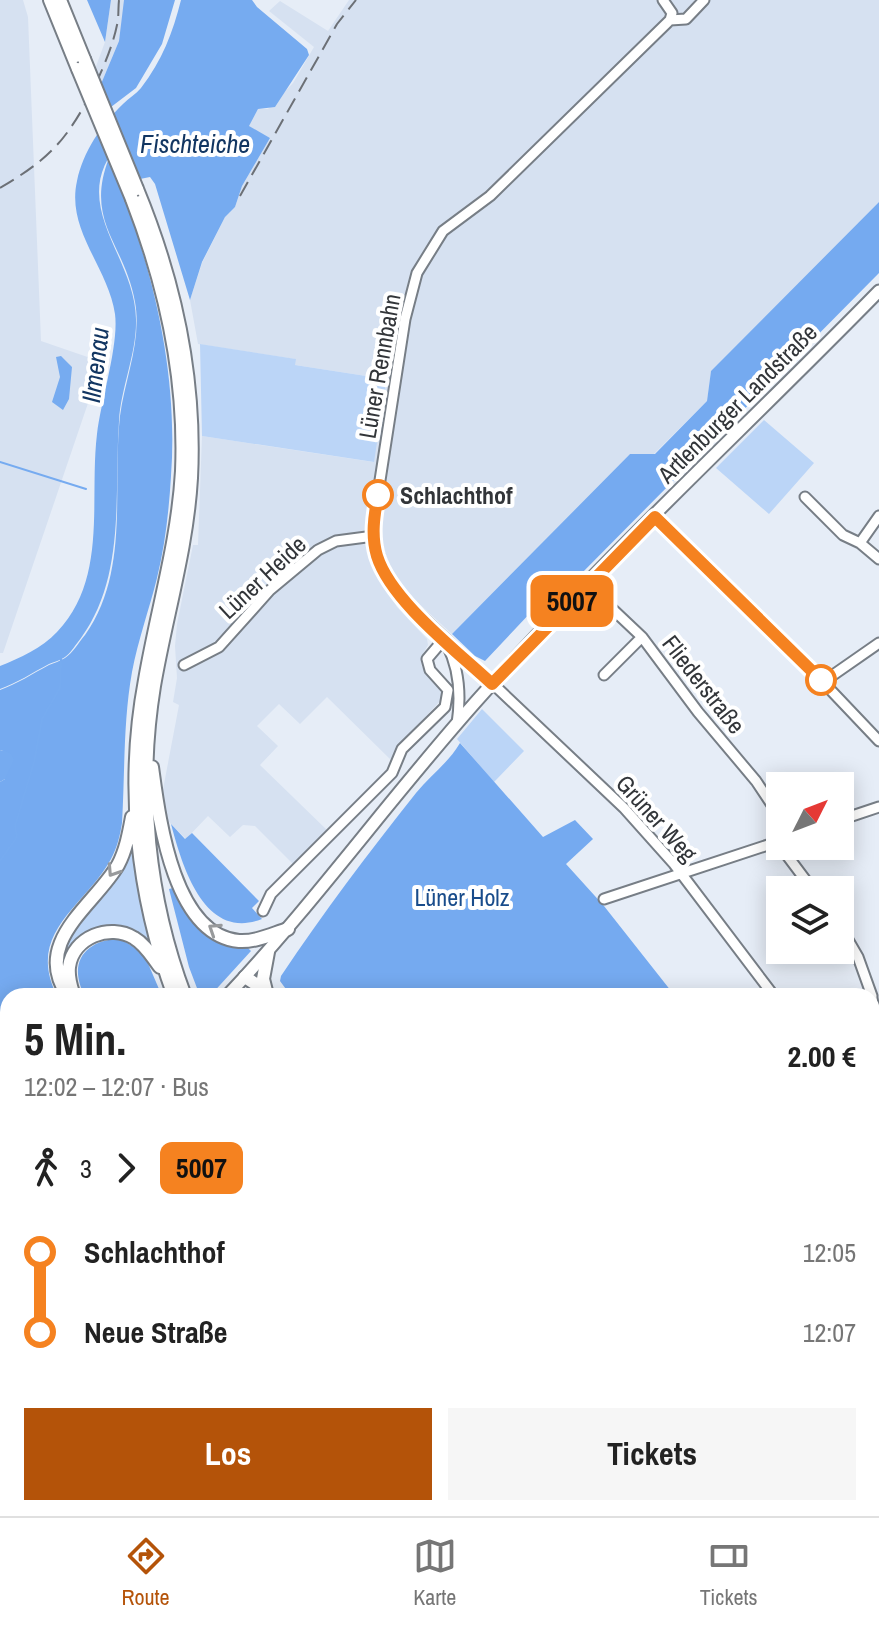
<!DOCTYPE html>
<html lang="de">
<meta charset="utf-8">
<style>
body{margin:0;font-family:"Archivo Narrow",sans-serif;background:#f6f6f6;color:#222;height:100vh;display:flex;flex-direction:column;font-size:30px;white-space:nowrap}
*{box-sizing:border-box;margin:0}
p{font-size:26px;color:#767676}
.icon{flex:none;width:44px;height:44px;fill:none;stroke:currentColor;stroke-width:2;stroke-linecap:round;stroke-linejoin:round}
.map{position:relative;flex:1;overflow:hidden}
.side{position:absolute;left:0px;top:988px;width:880px;height:528px;display:flex;flex-direction:column;background:#fff;border-radius:24px 24px 0 0;box-shadow:0 4px 20px #0003}
.side>*{flex:none}
.badge{padding:0 16px;border-radius:12px;font-size:28px;line-height:52px}
.needle{width:52px;rotate:48deg}
.buttons{position:absolute;left:766px;top:772px;display:grid;gap:16px}
.buttons a{display:grid;place-items:center;width:88px;height:88px;border-radius:0px;background:#fff;box-shadow:0 4px 20px #0003;font-size:40px}
.map>.badge{position:absolute;translate:-50% -50%;box-shadow:0 0 0 4px #fff}
.legs{display:flex;align-items:center;gap:12px;height:88px;padding:0 24px;font-size:26px}
.legs p{margin-inline-start:auto}
.overview{display:flex;align-items:center;justify-content:space-between;height:136px;padding:0 24px}
h1{font-size:44px;font-weight:700;line-height:60px}
.primary-button{display:flex;gap:16px;margin-top:auto;padding:16px 24px}
.primary-button a{flex:1;height:92px;border-radius:0px;background:#b45309;color:#fff;font-size:32px;font-weight:700;line-height:92px;text-align:center}
.primary-button a+a{background:#f6f6f6;color:#222}
ul{padding:0 24px;list-style:none}
li{display:flex;align-items:center;gap:28px;height:80px;font-size:30px}
li i{display:grid;place-items:center;width:12px;height:100%;margin:0 10px;background:currentColor}
li i::after{content:'';width:20px;height:20px;margin:-10px;border:6px solid;border-radius:50%;background:#fff}
li p{margin-inline-start:auto}
li:first-child i{background:linear-gradient(#0000 50%,currentColor 0)}
li:last-child i{background:linear-gradient(currentColor 50%,#0000 0)}
.dock{display:flex;justify-content:space-around;align-items:center;height:112px;border-top:2px solid #e0e0e0;background:#fff;font-size:22px;color:#767676}
.dock a{display:grid;justify-items:center;gap:4px}
.dock .current{color:#b45309}
.map>svg:first-child{display:block}
</style>
<div class="map">
<svg width="879" height="1516" viewBox="0 0 879 1516">
<rect width="100%" height="100%" fill="#e6edf7"/>
<path fill="#d6e1f1" d="M 0,0 L 23,0 L 28,17 L 41,341 L 102,362 L 3,653 L 0,653 Z
M 111,0 L 124,0 L 124,15 L 119,41 L 101,84 L 95,69 L 105,42 Z
M 349,0 L 879,0 L 879,202 L 711,371 L 707,401 L 654,454 L 630,454 L 452,634 L 404,590 L 391,571 L 378,578 L 397,607 L 427,639 L 428,645 L 421,657 L 422,667 L 440,687 L 442,699 L 399,745 L 392,761 L 327,697 L 300,724 L 279,704 L 257,726 L 278,746 L 260,765 L 328,831 L 294,865 L 255,826 L 243,825 L 230,837 L 208,816 L 186,839 L 163,816 L 161,800 L 179,705 L 173,702 L 177,678 L 175,646 L 177,624 L 193,545 L 198,545 L 202,436 L 373,462 L 379,378 L 295,365 L 295,359 L 198,344 L 190,300 L 202,263 L 225,217 L 235,207 L 242,186 L 270,138 L 248,126 L 258,109 L 268,109 L 293,83 L 314,47 L 269,11 L 280,1 L 328,31 Z"/>
<path fill="#bbd5f7" d="M 200,344 L 296,359 L 295,365 L 379,378 L 386,383 L 374,462 L 202,436 Z
M 764,420 L 814,463 L 769,514 L 716,468 Z
M 482,709 L 524,751 L 494,782 L 457,739 Z
M 133,838 L 155,954 L 147,943 L 94,930 L 63,974 C 59,931 109,874 133,838 Z
M 878,1201 L 879,1284 L 872,1286 L 872,1202 Z
M 879,1414 L 879,1516 L 560,1516 L 558,1508 L 872,1508 L 872,1415 Z
M 31,1508 L 518,1508 L 520,1516 L 41,1516 Z"/>
<path fill="#75aaf0" d="M 87,0 L 111,0 L 105,42 Z
M 124,0 L 175,0 L 162,44 L 136,88 L 111,107 L 101,84 L 119,41 Z
M 109,158 C 150,257 179,368 171,476 C 169,510 165,546 157,578 C 149,610 138,640 132,672 C 123,722 125,773 122,823 C 120,836 117,848 111,859 C 85,907 25,932 57,996 L 8,996 L 8,1121 L 0,1124 L 0,782 L 5,779 L 3,750 L 0,751 L 0,690 C 17,684 32,674 49,665 C 54,663 60,661 65,658 C 73,653 79,642 85,635 C 130,572 112,489 120,416 C 125,379 142,340 135,302 C 125,244 84,222 109,158 Z
M 879,202 L 879,273 L 577,578 L 564,589 L 559,588 L 550,592 L 485,661 L 475,656 L 452,634 L 630,454 L 655,454 L 707,401 L 711,371 Z
M 460,743 L 543,837 L 575,820 L 593,839 L 566,864 L 604,906 L 675,996 L 291,996 L 280,981 L 281,976 C 323,913 369,852 416,793 C 430,776 449,762 460,743 Z
M 171,824 L 185,839 L 192,833 L 259,901 L 252,908 L 262,919 C 204,942 182,865 171,824 Z
M 173,888 C 189,920 211,945 248,948 L 251,951 L 210,996 L 200,996 L 189,967 L 169,889 Z
M 121,939 L 144,954 L 162,996 L 85,996 C 67,963 85,939 121,939 Z
M 8,1154 L 8,1479 L 0,1480 L 0,1157 Z"/>
<path fill="#76abf0" d="M 181,0 L 252,0 L 257,7 L 307,49 L 309,55 L 275,107 L 258,109 L 249,126 L 270,138 L 242,186 L 235,207 L 225,217 L 202,262 L 190,300 L 155,184 L 150,177 L 140,179 L 124,138 C 62,201 135,253 136,319 C 137,353 121,387 119,421 C 114,494 126,576 81,638 C 76,644 71,653 65,657 C 61,660 54,662 49,664 C 32,673 17,683 0,689 L 0,666 C 20,658 42,648 57,632 C 108,579 89,500 97,434 C 101,400 119,345 115,314 C 108,267 66,230 77,181 C 83,152 101,125 123,104 C 129,98 136,94 141,88 C 162,61 173,32 181,0 Z
M 61,356 L 72,367 L 69,399 L 63,410 L 52,402 L 60,377 L 56,357 Z
M 3,750 L 11,754 L 14,760 L 5,779 L 0,782 L 0,751 Z"/>
<g fill="none" stroke-linecap="round" stroke-linejoin="round">
<path stroke="#76abf0" stroke-width="2" d="M 0,462 L 86,489
M 0,861 L 17,837 L 15,826 L 34,762 L 42,719 L 60,688 L 61,659
M 0,984 L 20,996
M 872,1411 L 876,1410
M 464,1508 L 475,1516
M 555,1508 L 557,1516
M 627,1508 L 695,1516
M 804,1516 L 807,1508"/>
<g stroke="#777e86" stroke-width="13">
<path id="minor" d="M 663,0 L 672,13 L 670,20 L 490,196 L 443,231 L 417,273 L 405,319 L 374,519 C 374,547 381,568 396,592 L 624,808 L 674,864 L 774,996
M 670,20 L 686,19 L 704,0
M 805,497 L 843,535 L 860,543 L 879,559
M 655,517 L 785,642 L 879,741
M 860,543 L 879,516
M 587,585 L 642,637 L 698,712 L 756,781 L 780,817
M 447,645 C 460,670 461,697 457,724
M 184,665 L 219,647 L 270,590 L 318,550 L 336,541 L 374,536
M 604,675 L 642,637
M 823,682 L 879,643
M 840,820 L 879,807
M 777,842 L 813,890
M 604,899 L 780,841
M 263,911 L 271,894 L 392,773 L 402,749 L 445,707 L 448,690 L 430,670 L 427,659 L 444,639
M 840,926 L 858,957 L 872,996
M 872,998 L 877,1030 L 872,1066 L 879,1069
M 872,1289 L 879,1287"/>
</g>
<g stroke="#777e86" stroke-width="15">
<path id="major" d="M 227,996 C 317,900 393,794 481,696 C 607,555 747,426 879,291
M 0,1141 L 8,1138"/>
</g>
<g stroke="#777e86" stroke-width="16">
<path id="highway" d="M 50,0 L 78,69
M 60,0 L 84,59
M 137,189 C 175,281 196,378 191,478 C 187,549 166,616 154,686 C 137,790 148,898 185,996
M 132,199 C 166,287 186,376 182,471 C 178,542 157,610 145,680 C 125,786 137,895 174,996
M 152,767 C 159,818 173,935 239,941 C 256,942 272,934 288,929
M 245,977 L 266,991
M 266,991 L 263,979 L 268,952
M 73,993 C 70,984 68,976 69,967 C 73,937 110,923 134,938 C 146,945 152,957 160,967
M 68,996 C 31,942 94,906 118,865 C 126,850 129,833 132,817
M 523,1508 L 525,1516
M 534,1508 L 536,1516"/>
</g>
<use href="#minor" stroke="#fff" stroke-width="9"/>
<use href="#major" stroke="#fff" stroke-width="11"/>
<use href="#highway" stroke="#fff" stroke-width="12"/>
<path stroke="#6c7076" stroke-width="2" stroke-dasharray="16 8" stroke-linecap="butt" d="M 0,188 C 20,176 39,164 55,147 C 80,122 110,60 117,25 C 119,17 118,8 119,0
M 240,196 L 337,24 L 356,0
M 872,1401 L 879,1400
M 0,1490 L 8,1490"/>
<g stroke="#777e86" stroke-width="16" stroke-linecap="butt">
<path id="highway-bridge" d="M 84,59 L 137,189
M 78,69 L 132,199"/>
</g>
<use href="#highway-bridge" stroke="#fff" stroke-width="12"/>
</g>
<defs><path id="oneway-chevron" d="M-2-3.5L2.5 0L-2 3.5" fill="none" stroke-width="1.6" stroke-linecap="round" stroke-linejoin="round" transform="scale(2)"/></defs>
<g stroke="#989a9c">
<use href="#oneway-chevron" transform="translate(113 871) rotate(123)"/>
<use href="#oneway-chevron" transform="translate(214 929) rotate(-147)"/>
</g>
<g fill="none" stroke-linecap="round" stroke-linejoin="round">
<g stroke="#fff" stroke-width="18">
<path id="line-1" d="M 378,495 C 374,516 371,536 377,556 C 391,601 458,652 492,684 L 655,517 L 821,680"/>
</g>
<use href="#line-1" stroke="#f58220" stroke-width="12"/>
</g>
<g fill="#fff" stroke="#f58220" stroke-width="4">
<circle cx="378" cy="495" r="14"/>
<circle cx="821" cy="680" r="14"/>
</g>
<g text-anchor="middle" dominant-baseline="central" stroke-width="8" stroke-linejoin="round" paint-order="stroke">
<g font-size="24" fill="#323539" stroke="#fff">
<text transform="translate(379 366) rotate(-80)">Lüner Rennbahn</text>
<text transform="translate(737 403) rotate(-45)">Artlenburger Landstraße</text>
<text transform="translate(262 577) rotate(-43)">Lüner Heide</text>
<text transform="translate(704 684) rotate(52)">Fliederstraße</text>
<text transform="translate(657 818) rotate(48)">Grüner Weg</text>
</g>
<g font-size="24" font-weight="bold" fill="#323539" stroke="#fff" text-anchor="start">
<text x="400" y="495">Schlachthof</text>
</g>
<g font-size="24" fill="#194c8b" stroke="#fff">
<text x="462" y="897">Lüner Holz</text>
</g>
<g font-size="26" font-style="italic" fill="#123662" stroke="#fff">
<text x="195" y="143">Fischteiche</text>
<text transform="translate(95 365) rotate(-83)">Ilmenau</text>
</g>
</g>
</svg>
<div class="buttons">
<a><svg class="needle" viewBox="-14 -14 28 28"><path d="M0-13l5 13h-10z" fill="#e53935"/><path d="M0 13l5-13h-10z" fill="#767676"/></svg></a>
<a><svg class="icon" aria-label="layers" viewBox="0 0 24 24"><path d="M12 4l9 5-9 5-9-5zM3 14l9 5 9-5"/></svg></a>
</div>
<b class="badge" style="left:572px;top:601px;background:#f58220;color:#111">5007</b>
<section class="side">
<div class="overview"><div><h1>5 Min.</h1><p>12:02 – 12:07 · Bus</p></div><b>2.00 €</b></div>
<div class="legs"><svg class="icon" aria-label="walk" viewBox="0 0 24 24"><circle cx="13" cy="4" r="2"/><path d="M13 8l-2 6 4 7M11 14l-3 7M7 12l3-4h3l4 4"/></svg>3<svg class="icon" aria-label="forward" viewBox="0 0 24 24"><path d="M9 5l7 7-7 7"/></svg><b class="badge" style="background:#f58220;color:#111">5007</b></div>
<ul>
<li><i style="color:#f58220"></i><b>Schlachthof</b><p>12:05</p></li>
<li><i style="color:#f58220"></i><b>Neue Straße</b><p>12:07</p></li>
</ul>
<div class="primary-button"><a>Los</a><a>Tickets</a></div>
</section>
</div>
<nav class="dock">
<a class="current"><svg class="icon" aria-label="directions" viewBox="0 0 24 24"><path d="M12 3l9 9-9 9-9-9zM9 14v-3h6M13 9l2 2-2 2"/></svg>Route</a>
<a><svg class="icon" aria-label="map" viewBox="0 0 24 24"><path d="M3 6l6-2 6 2 6-2v14l-6 2-6-2-6 2zM9 4v14M15 6v14"/></svg>Karte</a>
<a><svg class="icon" aria-label="tickets" viewBox="0 0 24 24"><path d="M3 7h18v10H3zM15 7v10"/></svg>Tickets</a>
</nav>
